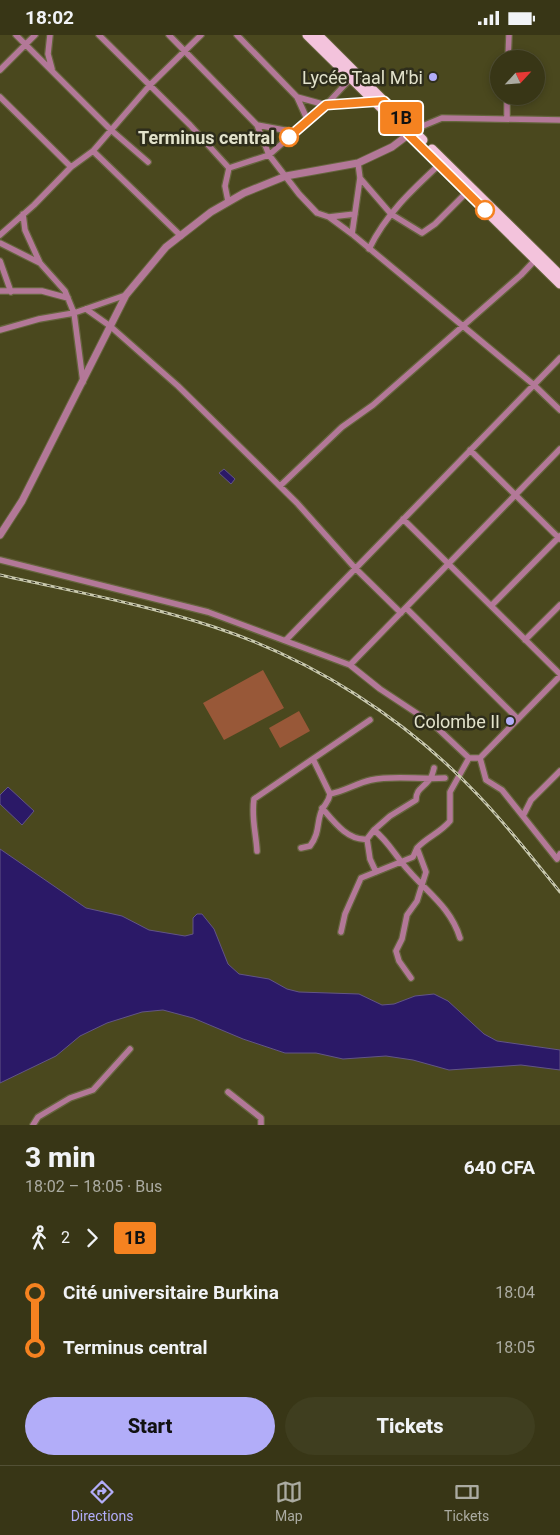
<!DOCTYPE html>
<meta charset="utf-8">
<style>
body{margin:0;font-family:Roboto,sans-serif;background:#3f3e1f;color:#f1f3f6;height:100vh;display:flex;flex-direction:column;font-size:19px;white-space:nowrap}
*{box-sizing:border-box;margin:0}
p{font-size:16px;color:#ababa1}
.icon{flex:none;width:28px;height:28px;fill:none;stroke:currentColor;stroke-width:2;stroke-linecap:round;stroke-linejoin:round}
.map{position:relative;height:1090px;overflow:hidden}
.details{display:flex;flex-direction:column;background:#383616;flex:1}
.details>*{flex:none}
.badge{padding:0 10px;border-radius:4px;font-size:18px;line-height:32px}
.needle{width:32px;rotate:64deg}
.buttons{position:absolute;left:490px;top:15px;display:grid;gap:10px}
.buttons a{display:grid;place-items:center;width:55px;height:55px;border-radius:50%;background:#383616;box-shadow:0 2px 8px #0003,0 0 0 1px #525035;font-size:25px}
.map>.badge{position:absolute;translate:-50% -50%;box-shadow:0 0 0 2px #fff}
.legs{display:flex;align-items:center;gap:8px;height:55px;padding:0 25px;font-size:16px}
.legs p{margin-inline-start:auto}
.overview{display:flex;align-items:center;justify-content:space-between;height:85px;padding:0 25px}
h1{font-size:28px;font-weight:800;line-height:38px}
.primary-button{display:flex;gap:10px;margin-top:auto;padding:10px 25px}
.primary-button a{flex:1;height:58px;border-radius:30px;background:#b2adf9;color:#111;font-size:20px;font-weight:800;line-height:58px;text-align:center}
.primary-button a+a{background:#3f3e1f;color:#f1f3f6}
ul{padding:0 25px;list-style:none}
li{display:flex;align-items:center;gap:18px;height:55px;font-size:19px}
li i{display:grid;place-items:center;width:8px;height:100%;margin:0 6px;background:currentColor}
li i::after{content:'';width:12px;height:12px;margin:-6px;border:4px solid;border-radius:50%;background:#383616}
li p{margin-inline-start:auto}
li:first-child i{background:linear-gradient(#0000 50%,currentColor 0)}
li:last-child i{background:linear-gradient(currentColor 50%,#0000 0)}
.status{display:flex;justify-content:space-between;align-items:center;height:35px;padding:0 25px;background:#383616;direction:ltr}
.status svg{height:14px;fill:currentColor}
.tab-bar{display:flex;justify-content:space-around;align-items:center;height:70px;border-top:1px solid #525035;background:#383616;font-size:14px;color:#ababa1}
.tab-bar a{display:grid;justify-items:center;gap:2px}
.tab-bar .active{color:#b2adf9}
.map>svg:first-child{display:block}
</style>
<div class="status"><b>18:02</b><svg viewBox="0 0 49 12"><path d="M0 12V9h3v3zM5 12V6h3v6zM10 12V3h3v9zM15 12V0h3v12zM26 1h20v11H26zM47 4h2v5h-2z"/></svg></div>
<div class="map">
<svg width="560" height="1090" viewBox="0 0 560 1090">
<rect width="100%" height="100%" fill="#4a481e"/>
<path fill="#985838" d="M 263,635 L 284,673 L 224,705 L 203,668 Z
M 299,676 L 310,696 L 280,713 L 269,693 Z"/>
<path fill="#2b1967" stroke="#625585" d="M 224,434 L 235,444 L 231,449 L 219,438 Z
M 8,752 L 34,776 L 22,790 L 0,769 L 0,760 Z
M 0,814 L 86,873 L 122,881 L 149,895 L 185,901 L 193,899 L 193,883 L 197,879 L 202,879 L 214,894 L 228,929 L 239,939 L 269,944 L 287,954 L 299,957 L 359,959 L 382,970 L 394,969 L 415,961 L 434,959 L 448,966 L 484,999 L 497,1006 L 560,1015 L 560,1035 L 521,1030 L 449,1035 L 413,1025 L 386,1021 L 343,1024 L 316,1018 L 285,1018 L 243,1004 L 193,983 L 163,975 L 142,977 L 107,988 L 80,1001 L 56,1021 L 0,1048 Z"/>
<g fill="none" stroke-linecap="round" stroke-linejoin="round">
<g stroke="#65643d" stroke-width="8">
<path id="minor" d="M 16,0 L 111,95 L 148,127
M 50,0 L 48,19 L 52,34
M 99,0 L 190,90 L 229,133
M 169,0 L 257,90 L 269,120 L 299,159 L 317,178 L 329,182 L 352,199 L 534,350 L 560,375
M 237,0 L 297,62 L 308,86
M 508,24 L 509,0
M 0,35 L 35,0
M 0,62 L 71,132
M 297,62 L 326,70 L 351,43
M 507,84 L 507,61
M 257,90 L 295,97
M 413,95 L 442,83 L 560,85
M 93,116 L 181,201
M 360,143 L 391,179 L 422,198 L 435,189 L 468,156
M 228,166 L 225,151 L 229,133 L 269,120 L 326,70 L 374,66
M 23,179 L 25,195 L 40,228
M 329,182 L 355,179
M 352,199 L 360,143 L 358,128
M 0,200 L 34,170 L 71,132 L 93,116 L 150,50 L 201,0
M 0,208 L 40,228 L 65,256 L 74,278 L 83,347
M 369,214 C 386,179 412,155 440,129
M 0,226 L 11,257
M 0,256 L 42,256 L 68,263
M 86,274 L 110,291 L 178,351 L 297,468 L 355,533 L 401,578
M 0,295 L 39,284 L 74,278 L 126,260
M 470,415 L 560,504
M 280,451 L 342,392 L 373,370 L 521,240 L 535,225
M 403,484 L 560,639
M 0,525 L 208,577 L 350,630 L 380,654 L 433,689 L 469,723 L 480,723 L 560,641
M 491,571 L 560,501
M 406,573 L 518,684
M 286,605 L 560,323
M 525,605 L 560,570
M 350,630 L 560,414
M 480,723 L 486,745 L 502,755 L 557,824 L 560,819
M 313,724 L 330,759
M 322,773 C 334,787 348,806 367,804 L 374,795 L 390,781 L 416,765 C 416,754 423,753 429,745 C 432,742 433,737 434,733
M 523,781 L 531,765 L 560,736
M 374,795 C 389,807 396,822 409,836 C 428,858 451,873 460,903
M 367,804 L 370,824 L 376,837
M 301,813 L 310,811 C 321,797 316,784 323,773 C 326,768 329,766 330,759 C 345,756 357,748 371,745 C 395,740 420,745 445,743
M 257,816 C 256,798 251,782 254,764 L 370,685
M 341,897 L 345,879 L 361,843 L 413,822 L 417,813
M 411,943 L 399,926 L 396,916 L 402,904 L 407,880 L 417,866 L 426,837 L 417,813 C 427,802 440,798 450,786 L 450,757 L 469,723
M 228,1057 L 261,1083 L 261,1090
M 33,1090 L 38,1082 L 70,1063 L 93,1055 L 130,1014"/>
</g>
<g stroke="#65643d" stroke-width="9">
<path id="tertiary" d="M 0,500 L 22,466 L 126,260 L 166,212 L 211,177 L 244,158 L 286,141 L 358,128 L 392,112 L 412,97"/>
</g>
<g stroke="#65643d" stroke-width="11">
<path id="primary" d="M 307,0 L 560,249
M 318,0 L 423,105
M 432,114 L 560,240"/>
</g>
<use href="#minor" stroke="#b37898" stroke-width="5.5"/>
<use href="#tertiary" stroke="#b37898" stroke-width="7"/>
<use href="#primary" stroke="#f3c3dc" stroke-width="9"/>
<g stroke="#c8c8ad" stroke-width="3">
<path id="rail" d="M 0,540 C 71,556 144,569 214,592 C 312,624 406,684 477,759 C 507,790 533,824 560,857"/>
</g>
<use href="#rail" stroke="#2e2d1b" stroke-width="1" stroke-dasharray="4" stroke-linecap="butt"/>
</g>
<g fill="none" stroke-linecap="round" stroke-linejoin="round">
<g stroke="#fff" stroke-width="11">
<path id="line-1" d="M 289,102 L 326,70 L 384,66 L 413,95 L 408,99 L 485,175"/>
</g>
<use href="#line-1" stroke="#f58220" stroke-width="8"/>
</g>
<g fill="#b2adf9" stroke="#2e2d1b" stroke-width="2">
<circle cx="433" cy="42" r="5"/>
<circle cx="510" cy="686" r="5"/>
</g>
<g fill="#fff" stroke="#f58220" stroke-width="2.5">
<circle cx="289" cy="102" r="9"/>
<circle cx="485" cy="175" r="9"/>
</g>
<g text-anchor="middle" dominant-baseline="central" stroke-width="5" stroke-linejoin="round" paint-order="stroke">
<g font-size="18" fill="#e2e2cb" stroke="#2e2d1b" text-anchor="end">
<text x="423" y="42">Lycée Taal M'bi</text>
<text x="500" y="686">Colombe II</text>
</g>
<g font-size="18" font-weight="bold" fill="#e2e2cb" stroke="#2e2d1b" text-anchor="end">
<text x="275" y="102">Terminus central</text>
</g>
</g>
</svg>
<div class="buttons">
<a><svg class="needle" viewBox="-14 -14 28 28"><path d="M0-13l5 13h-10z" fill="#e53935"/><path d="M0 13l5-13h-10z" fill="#ababa1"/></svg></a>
</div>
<b class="badge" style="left:401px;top:83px;background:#f58220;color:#111">1B</b>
</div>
<section class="details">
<div class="overview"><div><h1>3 min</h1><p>18:02 – 18:05 · Bus</p></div><b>640 CFA</b></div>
<div class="legs"><svg class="icon" aria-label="walk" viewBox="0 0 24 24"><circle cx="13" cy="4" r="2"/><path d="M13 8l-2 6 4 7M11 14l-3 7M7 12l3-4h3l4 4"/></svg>2<svg class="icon" aria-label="forward" viewBox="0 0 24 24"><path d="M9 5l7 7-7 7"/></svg><b class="badge" style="background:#f58220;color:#111">1B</b></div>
<ul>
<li><i style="color:#f58220"></i><b>Cité universitaire Burkina</b><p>18:04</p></li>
<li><i style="color:#f58220"></i><b>Terminus central</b><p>18:05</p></li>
</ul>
<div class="primary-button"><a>Start</a><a>Tickets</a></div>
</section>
<nav class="tab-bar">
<a class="active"><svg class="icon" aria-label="directions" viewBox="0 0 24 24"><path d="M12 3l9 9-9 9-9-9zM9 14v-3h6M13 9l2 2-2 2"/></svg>Directions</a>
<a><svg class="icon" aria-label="map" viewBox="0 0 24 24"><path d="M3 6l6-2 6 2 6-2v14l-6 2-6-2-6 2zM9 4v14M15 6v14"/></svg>Map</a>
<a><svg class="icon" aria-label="tickets" viewBox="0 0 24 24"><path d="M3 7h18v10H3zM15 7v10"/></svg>Tickets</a>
</nav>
